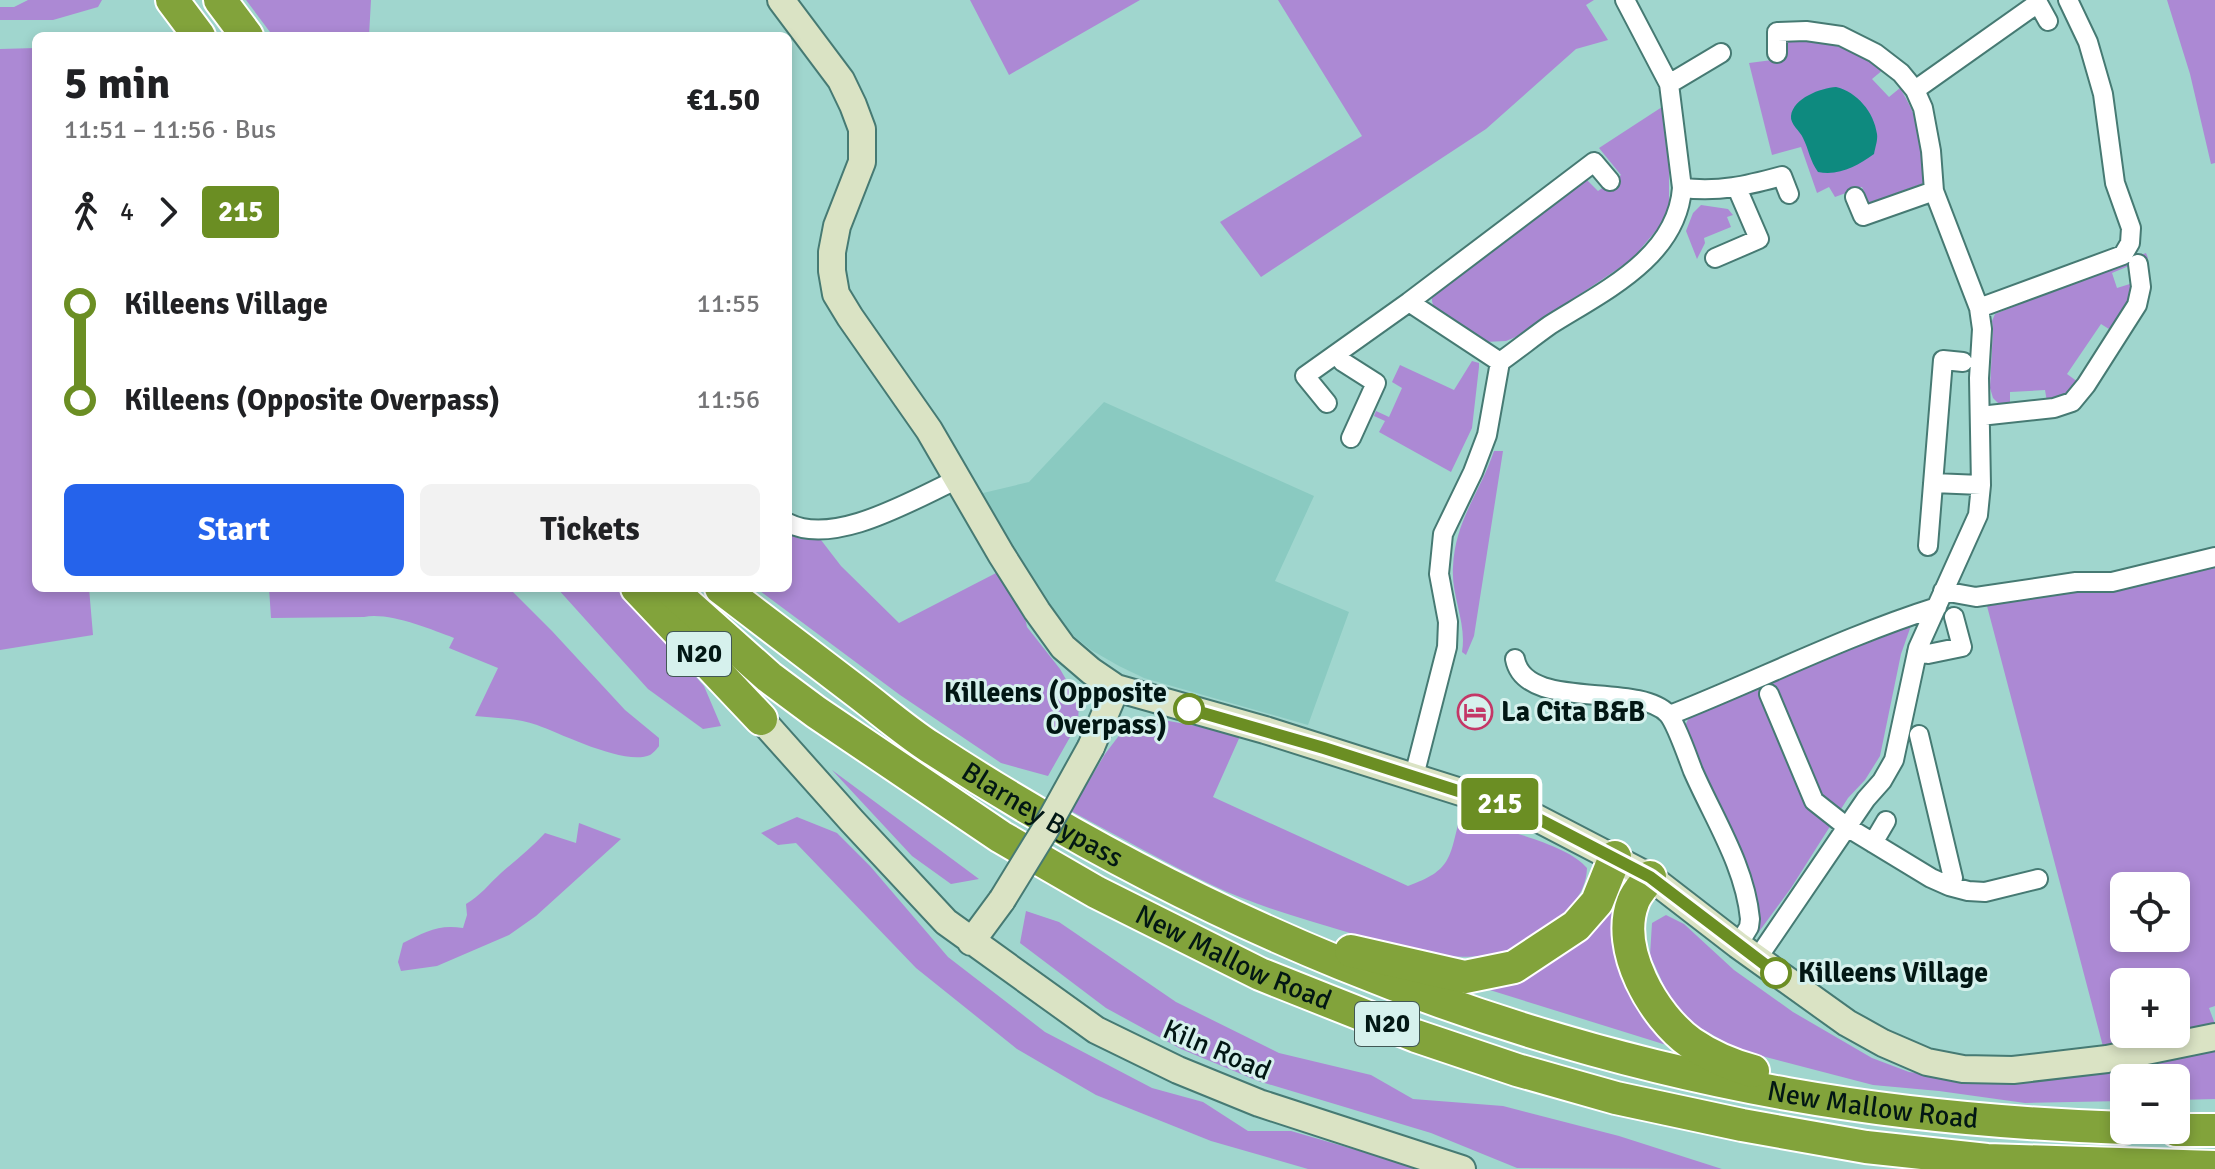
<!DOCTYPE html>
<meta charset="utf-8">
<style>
body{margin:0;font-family:Signika,sans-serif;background:#f2f2f2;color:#202124;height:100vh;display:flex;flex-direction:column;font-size:30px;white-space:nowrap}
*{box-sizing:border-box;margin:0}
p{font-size:26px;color:#757577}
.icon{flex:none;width:44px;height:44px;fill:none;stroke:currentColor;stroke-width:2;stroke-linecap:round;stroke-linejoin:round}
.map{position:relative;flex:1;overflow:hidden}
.side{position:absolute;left:32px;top:32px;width:760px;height:560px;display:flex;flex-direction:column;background:#fff;border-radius:12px;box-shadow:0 4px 12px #0003}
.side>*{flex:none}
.badge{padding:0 16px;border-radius:6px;font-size:28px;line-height:52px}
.tools{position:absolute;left:2110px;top:872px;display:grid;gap:16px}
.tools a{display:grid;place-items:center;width:80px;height:80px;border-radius:12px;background:#fff;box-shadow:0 4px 12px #0003;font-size:40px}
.map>.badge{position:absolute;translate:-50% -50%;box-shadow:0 0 0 4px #fff}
.legs{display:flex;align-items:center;gap:12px;height:88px;padding:0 32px;font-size:26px}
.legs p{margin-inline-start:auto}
.summary{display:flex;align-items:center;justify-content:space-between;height:136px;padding:0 32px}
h1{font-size:44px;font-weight:700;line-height:60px}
.primary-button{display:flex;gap:16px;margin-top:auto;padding:16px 32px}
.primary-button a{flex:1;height:92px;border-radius:12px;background:#2563eb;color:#fff;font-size:32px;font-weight:700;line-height:92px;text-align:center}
.primary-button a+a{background:#f2f2f2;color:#202124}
ul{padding:0 32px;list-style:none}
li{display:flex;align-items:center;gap:28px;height:96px;font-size:30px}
li i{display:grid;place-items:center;width:12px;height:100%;margin:0 10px;background:currentColor}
li i::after{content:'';width:20px;height:20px;margin:-10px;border:6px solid;border-radius:50%;background:#fff}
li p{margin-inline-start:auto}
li:first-child i{background:linear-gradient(#0000 50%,currentColor 0)}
li:last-child i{background:linear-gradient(currentColor 50%,#0000 0)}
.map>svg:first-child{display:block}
</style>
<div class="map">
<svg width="2215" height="1169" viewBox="0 0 2215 1169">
<rect width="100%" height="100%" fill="#a0d6ce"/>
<path fill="#8acac1" d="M 1104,402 L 1314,496 L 1275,581 L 1349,612 L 1308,725 L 1144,678 L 1119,666 L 1091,650 L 1075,637 L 1063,626 L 1031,582 L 983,493 L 1029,482 Z"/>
<path fill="#ac89d4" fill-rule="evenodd" d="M 28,0 L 102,0 L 98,7 L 53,20 L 0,20 L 0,7 L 14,7 Z
M 246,0 L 371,0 L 369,36 L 273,36 Z
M 970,0 L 1140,0 L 1009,75 Z
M 1278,0 L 1594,0 L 1586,5 L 1608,40 L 1576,49 L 1486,129 L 1261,277 L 1220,222 L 1362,136 Z
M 2167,0 L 2215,0 L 2215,163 L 2211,164 L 2190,74 Z
M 1798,37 C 1836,44 1851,50 1884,69 L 1872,79 L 1889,97 L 1900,88 C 1921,123 1924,143 1924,183 L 1869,203 L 1862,187 L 1835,197 L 1829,187 L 1817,193 L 1801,147 L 1772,155 L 1749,63 L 1787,58 L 1786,38 Z
M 36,48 L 36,588 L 89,588 L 93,635 L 0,650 L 0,49 Z
M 1662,107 L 1669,159 L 1669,207 L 1660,226 L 1631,260 L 1518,336 L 1506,341 L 1484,342 L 1434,309 L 1432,301 L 1432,292 L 1585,178 L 1598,191 L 1621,175 L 1599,148 Z
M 1701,205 L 1728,209 L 1733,215 L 1727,217 L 1731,227 L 1704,238 L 1705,243 L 1697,259 L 1686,231 L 1693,213 Z
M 2146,253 L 2148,258 L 2112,273 L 2117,288 L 2133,283 L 2132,296 L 2112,331 L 2101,324 L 2067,374 L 2078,382 C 2068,393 2061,398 2047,402 L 2045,390 L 2010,392 L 2010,404 L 1999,404 L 1993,398 L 1990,388 L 1993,329 L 1992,321 L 1995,314 Z
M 1472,361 L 1479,363 L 1479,367 L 1472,428 L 1451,472 L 1379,432 L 1385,421 L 1374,416 L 1376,411 L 1389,417 L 1402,388 L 1392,382 L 1400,365 L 1454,390 Z
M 1494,451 L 1503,451 L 1474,636 L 1466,655 L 1462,652 C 1467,623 1451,596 1453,567 C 1455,520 1480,493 1494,451 Z
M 788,533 L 800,539 L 821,540 L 841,566 L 899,623 L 998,572 L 1022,603 L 1027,627 L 1060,669 L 1079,702 L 1078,723 L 1048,776 L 1001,763 L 900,695 L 756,588 L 788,588 Z
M 2215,564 L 2215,1006 L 2209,1008 L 2215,1024 L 2176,1034 L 2176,982 L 2124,982 L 2124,1034 L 2176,1034 L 2105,1054 L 1987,606 L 2049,592 ZM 2124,886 L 2176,886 L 2176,938 L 2124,938 Z
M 269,588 L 509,588 L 552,631 L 625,710 L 659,738 L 659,746 C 658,748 652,754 650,755 C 625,766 562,734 537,725 C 516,718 496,718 475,716 L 498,668 L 449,648 L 454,638 C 430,629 389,612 364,617 L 271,618 Z
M 557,588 L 615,588 L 626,598 L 704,686 L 721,726 L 703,729 L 648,689 Z
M 1913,620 L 1901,654 L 1880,756 L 1865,780 L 1848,798 L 1791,888 L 1758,933 L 1756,919 L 1685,726 L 1691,713 Z
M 1152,718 L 1241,734 L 1213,797 L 1408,886 C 1452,870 1449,859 1460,817 C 1491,827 1567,843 1587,868 C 1586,895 1568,911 1547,926 C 1529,939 1510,952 1488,955 C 1440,962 1395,947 1350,933 C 1304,919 1256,906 1212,885 C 1164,862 1118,836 1071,811 L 1105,754 L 1127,725 Z
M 832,770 L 979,879 L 951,884 L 912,856 Z
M 797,817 L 837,833 L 870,866 L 948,957 L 1045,1032 L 1152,1088 L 1203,1102 L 1248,1131 L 1291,1131 L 1422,1169 L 1308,1169 L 1211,1141 L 1096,1095 L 1017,1049 L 916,968 L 796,843 L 778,845 L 761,833 Z
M 579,823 L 621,839 L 536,916 L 509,935 L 437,966 L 401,971 L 398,962 L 403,943 C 425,932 438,924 463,928 L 467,915 L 466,904 C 480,896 489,884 501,873 C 516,860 531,848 545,833 L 576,843 Z
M 1618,881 L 1617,918 L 1676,1048 L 1464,982 Z
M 1026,911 L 1059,922 L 1176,1002 L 1279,1053 L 1371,1075 L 1413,1099 L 1503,1106 L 1619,1136 L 1722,1169 L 1517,1168 L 1431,1133 L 1258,1081 L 1181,1049 L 1106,1008 L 1020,943 Z
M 1666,915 L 1684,924 L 1734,970 L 1793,1012 L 1872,1058 L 1909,1072 L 1953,1078 L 2215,1037 L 2215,1099 L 2176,1100 L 2176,1078 L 2124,1078 L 2124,1101 L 2025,1103 L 1939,1091 L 1873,1085 L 1739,1050 L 1690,1022 L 1671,1001 L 1650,955 L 1652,923 Z"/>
<path fill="#0e8a7f" d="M 1836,87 C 1857,92 1874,112 1877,134 C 1878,140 1875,148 1874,154 C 1857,166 1840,176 1818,172 C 1810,161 1809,150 1803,138 C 1800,131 1790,124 1791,116 C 1793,98 1821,88 1836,87 Z"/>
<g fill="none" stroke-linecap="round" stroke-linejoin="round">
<g stroke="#467a73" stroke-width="22">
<path id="street" d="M 1669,84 L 1721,53
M 1915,90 L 2038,3 L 2048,21
M 1682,188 C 1721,192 1745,186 1782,176 L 1789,194
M 1855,197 L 1863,216 L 1934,191
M 1715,258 L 1759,239 L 1737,188
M 1409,302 L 1500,362
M 1979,308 L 2123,255 L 2130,243 L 2131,228 L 2115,183 L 2103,94 L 2088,42 L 2068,0
M 1336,354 L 1343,362 L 1376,383 L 1351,438
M 1500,362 C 1517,350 1533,337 1550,325 C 1602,292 1677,258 1682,188 L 1669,84 L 1625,0
M 1327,403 L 1305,376 L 1409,302 L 1594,162 L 1610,181
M 1980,416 L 2054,408 L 2072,402 L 2086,385 L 2137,305 L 2141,287 L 2138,264
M 1933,483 L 1981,485
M 788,523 C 835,547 914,499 958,479
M 1928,546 L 1943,360 L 1963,362
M 1943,591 L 1976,597 L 2076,582 L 2112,582 L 2215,557
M 1917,652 L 1928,654 L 1962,647 L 1954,617
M 1515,659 C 1525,712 1637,681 1668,714 C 1676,723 1688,758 1693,771 C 1714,819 1745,866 1750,919 L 1749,927 L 1738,945
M 1769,694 L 1814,801 L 1847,827 L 1931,878 L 1949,886 L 1968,891 L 1985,892 L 2038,879
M 1670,715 C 1759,680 1845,636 1937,607
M 1919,735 L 1953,878 L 1949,886
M 1414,776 L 1447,647 L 1448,622 L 1439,574 L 1443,534 L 1473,472 L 1487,435 L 1500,362
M 1873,843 L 1886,821
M 1757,959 L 1866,799 L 1882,781 L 1894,760 L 1918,648 L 1978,515 L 1981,485 L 1979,378 L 1982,329 L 1979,308 L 1934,191 L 1931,151 L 1923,108 L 1915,90 L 1901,73 L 1875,53 L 1841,36 L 1806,31 L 1777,32 L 1777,53"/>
</g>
<g stroke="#467a73" stroke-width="30">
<path id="secondary" d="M 781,0 L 841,80 L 853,105 L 862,129 L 862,162 L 837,226 L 832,252 L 832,271 L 836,294 L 850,317 L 929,430 L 1001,554 L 1037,611 L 1063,647 L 1091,671 L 1116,688 L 1265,730 L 1527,813 L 1650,877 L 1738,945 L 1847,1023 L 1883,1043 L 1927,1062 L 1963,1069 L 2013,1070 L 2107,1059 L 2215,1037
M 761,719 L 852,821 L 946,922 L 1096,1030 L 1178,1070 L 1259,1103 L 1462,1169
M 1091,747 L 1116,688
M 971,942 L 1002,900"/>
</g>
<g stroke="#fff" stroke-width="36">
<g id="highway">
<path d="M 172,0 L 199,36"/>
<path d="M 220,0 L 247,36"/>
<path d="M 637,588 L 761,719"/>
<path id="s1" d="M 669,588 L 769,677 L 816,712 L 1001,837 L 1096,892 L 1260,974 L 1416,1036 L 1517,1070 L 1616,1098 L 1742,1125 L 1866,1147 L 1987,1160 L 2215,1167"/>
<path id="s2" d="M 721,588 C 766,622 811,657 856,691 C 880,709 904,730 930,747 C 1190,917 1481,1039 1787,1094 C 1899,1114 2011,1124 2124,1128"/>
<path d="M 1650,877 C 1644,885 1636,893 1633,902 C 1615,949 1653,1016 1691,1043 C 1710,1056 1731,1065 1753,1071"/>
<path d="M 1351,951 L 1465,977 L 1514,967 L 1576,926 L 1597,902 L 1615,857"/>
<path d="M 2176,1130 L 2215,1130"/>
</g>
</g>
<use href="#street" stroke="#fff" stroke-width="18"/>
<use href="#secondary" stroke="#dae3c4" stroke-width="26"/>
<use href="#highway" stroke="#82a33b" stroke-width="32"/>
<g stroke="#467a73" stroke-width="30" stroke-linecap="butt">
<path id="secondary-bridge" d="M 1002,900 L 1045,830 L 1091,747"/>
</g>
<use href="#secondary-bridge" stroke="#dae3c4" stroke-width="26"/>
</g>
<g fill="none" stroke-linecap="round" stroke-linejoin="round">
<g stroke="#fff" stroke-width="18">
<path id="line-1" d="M 1189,709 L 1324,748 L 1527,813 L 1650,877 L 1776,973"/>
</g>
<use href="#line-1" stroke="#6b8e23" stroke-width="12"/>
</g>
<defs>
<g id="hotel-ring" transform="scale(1.8)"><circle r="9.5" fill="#d6f1ed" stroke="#c43767" stroke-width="1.5"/><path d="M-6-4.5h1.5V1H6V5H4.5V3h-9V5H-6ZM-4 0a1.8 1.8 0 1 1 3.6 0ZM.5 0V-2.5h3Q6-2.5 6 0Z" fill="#c43767"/></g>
</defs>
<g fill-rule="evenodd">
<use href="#hotel-ring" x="1475" y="712"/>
</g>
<g fill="#fff" stroke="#6b8e23" stroke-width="4">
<circle cx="1189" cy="709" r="14"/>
<circle cx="1776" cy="973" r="14"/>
</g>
<g text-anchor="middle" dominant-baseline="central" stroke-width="6" stroke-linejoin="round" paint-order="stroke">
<g fill="#d6f1ed" stroke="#425855" stroke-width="2">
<rect x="667" y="632" width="64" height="44" rx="6"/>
<rect x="1355" y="1002" width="64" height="44" rx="6"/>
</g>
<g font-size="26" font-weight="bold" fill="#021714">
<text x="699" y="654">N20</text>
<text x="1387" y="1024">N20</text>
</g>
<g font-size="28" font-weight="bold" fill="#021714" stroke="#d6f1ed" text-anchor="end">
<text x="1167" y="693">Killeens (Opposite<tspan x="1167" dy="32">Overpass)</tspan></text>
<text x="1798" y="973" text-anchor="start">Killeens Village</text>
</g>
<g font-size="28" font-weight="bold" fill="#021714" stroke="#d6f1ed" text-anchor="start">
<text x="1501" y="712">La Cita B&amp;B</text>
</g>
<g font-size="28" fill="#021714" stroke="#d6f1ed">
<text stroke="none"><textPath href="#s2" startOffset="394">Blarney Bypass</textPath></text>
<text stroke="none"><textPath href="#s1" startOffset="678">New Mallow Road</textPath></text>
<text transform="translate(1217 1050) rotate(23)">Kiln Road</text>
<text stroke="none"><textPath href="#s2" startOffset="1280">New Mallow Road</textPath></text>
</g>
</g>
</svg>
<div class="tools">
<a><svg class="icon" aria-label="locate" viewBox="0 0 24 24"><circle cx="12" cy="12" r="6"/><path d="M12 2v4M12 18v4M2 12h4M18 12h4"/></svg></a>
<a>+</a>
<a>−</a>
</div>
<b class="badge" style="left:1500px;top:804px;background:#6b8e23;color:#fff">215</b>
<section class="side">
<div class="summary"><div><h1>5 min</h1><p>11:51 – 11:56 · Bus</p></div><b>€1.50</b></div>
<div class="legs"><svg class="icon" aria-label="walk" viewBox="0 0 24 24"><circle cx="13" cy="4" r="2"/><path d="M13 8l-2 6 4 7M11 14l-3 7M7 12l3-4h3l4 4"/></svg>4<svg class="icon" aria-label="forward" viewBox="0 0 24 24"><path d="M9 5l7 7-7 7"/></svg><b class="badge" style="background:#6b8e23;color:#fff">215</b></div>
<ul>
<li><i style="color:#6b8e23"></i><b>Killeens Village</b><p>11:55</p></li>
<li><i style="color:#6b8e23"></i><b>Killeens (Opposite Overpass)</b><p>11:56</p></li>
</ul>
<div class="primary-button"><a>Start</a><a>Tickets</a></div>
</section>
</div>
